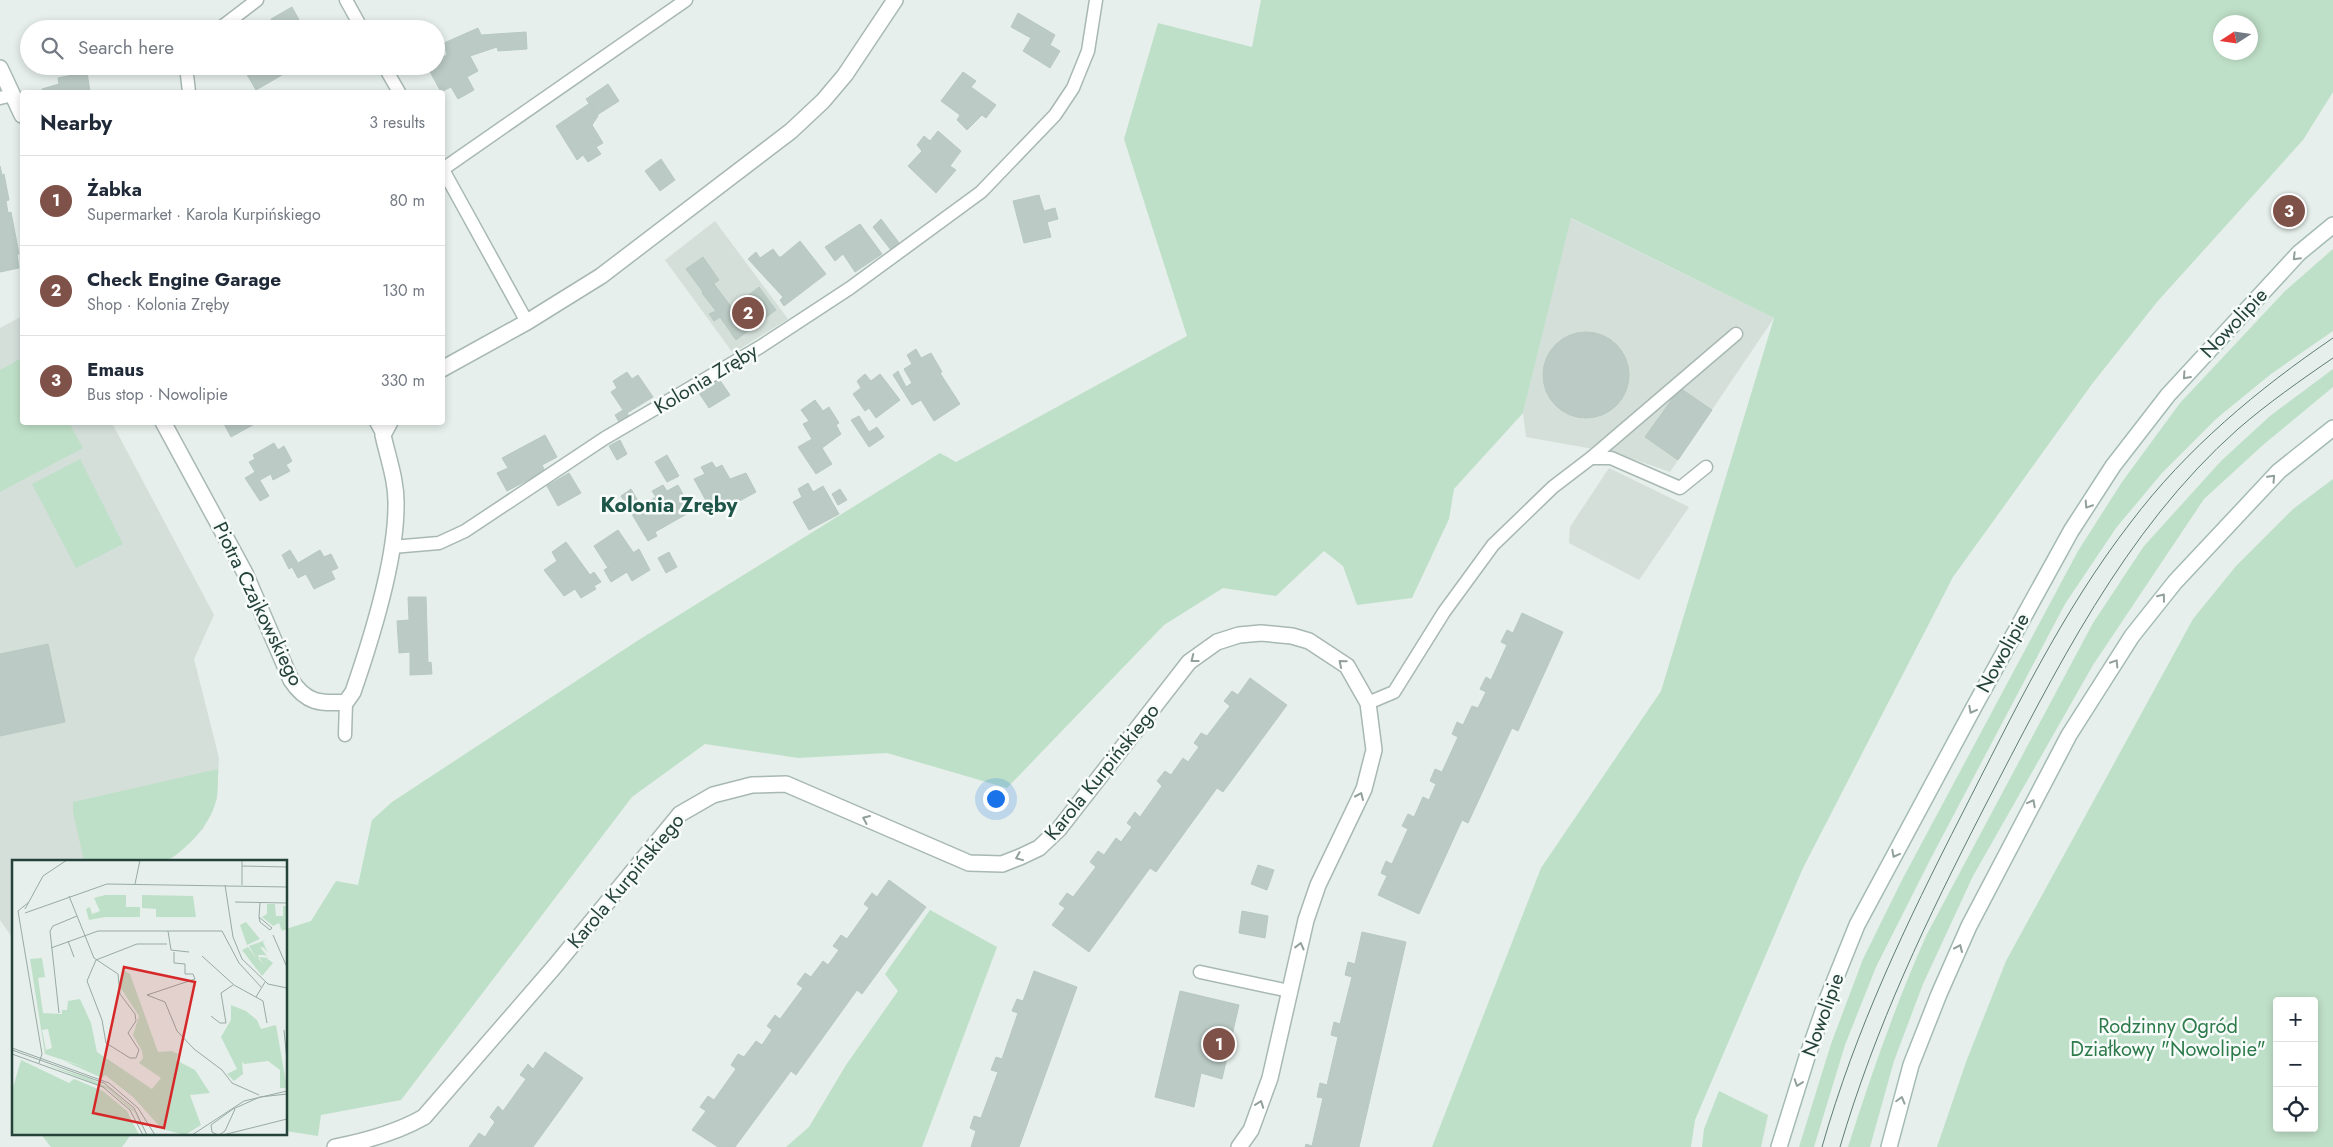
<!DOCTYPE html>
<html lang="en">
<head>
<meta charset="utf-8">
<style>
  body { margin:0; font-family:Jost,sans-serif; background:#f2f2f3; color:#1f2937 }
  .controls { position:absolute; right:15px; bottom:15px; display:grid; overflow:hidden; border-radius:5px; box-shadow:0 2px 8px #0003 }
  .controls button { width:45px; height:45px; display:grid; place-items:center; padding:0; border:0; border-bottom:1px solid #e0e1e3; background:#fff; color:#1f2937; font:25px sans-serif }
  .compass { position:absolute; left:2213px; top:15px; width:45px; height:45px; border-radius:50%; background:#fff; box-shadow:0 2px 8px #0003; rotate:258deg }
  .you { position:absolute; left:995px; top:798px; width:18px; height:18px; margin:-12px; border:4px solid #fff; border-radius:50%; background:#1a73e8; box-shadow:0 0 0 8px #1a73e833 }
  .badge { display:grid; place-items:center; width:32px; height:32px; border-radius:50%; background:#7f5249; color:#fff; font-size:16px; font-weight:700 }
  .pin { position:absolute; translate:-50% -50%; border:2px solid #fff; box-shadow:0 1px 5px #0006 }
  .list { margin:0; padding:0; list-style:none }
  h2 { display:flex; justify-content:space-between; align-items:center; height:65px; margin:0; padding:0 20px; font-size:21px }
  h2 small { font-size:16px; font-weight:400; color:#747a83 }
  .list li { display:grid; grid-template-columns:32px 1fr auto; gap:15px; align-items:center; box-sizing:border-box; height:90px; padding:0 20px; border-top:1px solid #e0e1e3 }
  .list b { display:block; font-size:19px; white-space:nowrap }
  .list p { margin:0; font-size:16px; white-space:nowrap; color:#747a83 }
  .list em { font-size:16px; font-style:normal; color:#747a83 }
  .icon { flex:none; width:28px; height:28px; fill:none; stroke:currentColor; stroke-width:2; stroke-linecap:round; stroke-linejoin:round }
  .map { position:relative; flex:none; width:2333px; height:1147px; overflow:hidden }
  .search { position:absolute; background:#fff; box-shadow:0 2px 8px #0003; left:20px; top:20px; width:425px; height:55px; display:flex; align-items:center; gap:12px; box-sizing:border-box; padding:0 18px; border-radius:28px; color:#747a83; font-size:19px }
  .panel { position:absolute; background:#fff; box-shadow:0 2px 8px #0003; left:20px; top:90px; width:425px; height:335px; border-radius:5px }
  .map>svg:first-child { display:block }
  .built { fill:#d4dfda }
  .green { fill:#bfe0c8; fill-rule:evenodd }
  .building { fill:#bbcac4; stroke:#b8c9c2 }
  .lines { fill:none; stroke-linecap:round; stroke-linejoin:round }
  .service-casing { stroke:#a8b8b2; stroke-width:15 }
  .minor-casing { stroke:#a8b8b2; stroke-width:18 }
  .secondary-casing { stroke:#a4bbb3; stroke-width:18 }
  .service { stroke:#fff; stroke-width:12 }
  .minor { stroke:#fff; stroke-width:15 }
  .secondary { stroke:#fff; stroke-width:15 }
  .tram { stroke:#5f7d75; stroke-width:1 }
  .oneway { stroke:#92a09c }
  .labels { text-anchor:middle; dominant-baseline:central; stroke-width:5; stroke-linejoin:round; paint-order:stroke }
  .street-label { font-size:20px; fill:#24423a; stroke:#f7fbf9 }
  .park-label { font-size:20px; fill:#2d7a4b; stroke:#f7fbf9 }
  .neighbourhood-label { font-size:21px; font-weight:bold; fill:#1f5548; stroke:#f7fbf9 }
  .inset-road { fill:none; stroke:#98aaa4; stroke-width:1 }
  .view { fill:#d62828; fill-opacity:0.15; stroke:#d62828; stroke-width:2.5 }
  .inset-edge { fill:none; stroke:#24423a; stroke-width:2.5 }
</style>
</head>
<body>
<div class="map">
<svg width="2333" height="1147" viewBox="0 0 2333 1147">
  <rect width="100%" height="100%" fill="#e6efeb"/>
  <g class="built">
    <polygon points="1570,218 1774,318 1670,472 1616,453 1526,437 1523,413"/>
    <polygon points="715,221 788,319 733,353 665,260"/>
    <polygon points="22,316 22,422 112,423 214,615 194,659 219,758 217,798 203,829 175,856 166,861 14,861 14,940 0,920 0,328"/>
    <polygon points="1609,468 1689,507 1639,580 1569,543 1570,527"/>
  </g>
  <g class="green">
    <path d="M1261,0H2333V92L2303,140L2157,302L2092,384L1953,577L1803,868L1695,1120L1691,1147H1432L1541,868L1661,691L1774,318L1571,218L1523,413L1454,489L1449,519L1412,598L1357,605L1343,566L1324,551L1276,596L1223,588L1164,625L1007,788L887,753L798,758L705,744L632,797L401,1100L321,1115L318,1136L286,1131V929L311,921L336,881L358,885L372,820L392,802L637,641L940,453L956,462L1187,336L1124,139L1158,23L1252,47ZM2220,22H2250V52H2220Z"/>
    <polygon points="2333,249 2333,331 2271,374 2216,419 2162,473 2116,528 2065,604 1931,858 1876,967 1845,1045 1814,1147 1799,1147 1831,1044 1863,959 1902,880 2078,551 2122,482 2180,403 2285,291"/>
    <polygon points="22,358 22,422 69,423 83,448 0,492 0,370"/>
    <path d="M2333,369V387L2263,445L2204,499L2093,665L1973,876L1923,984L1894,1061L1870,1147H1848C1871,1075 1896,1003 1927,934L2093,623L2144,546L2221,461L2270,416Z"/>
    <polygon points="80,459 123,544 76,568 32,484"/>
    <path d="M2333,479V1147H1937L1966,1062L2006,961L2193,619L2236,566L2293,509ZM2277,1001H2314V1128H2277Z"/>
    <path d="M218,769C218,778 218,787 217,796C213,822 188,849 166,861H84L73,812V802Z"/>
    <polygon points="930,910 997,947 922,1147 786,1147 809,1127 846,1065 898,991 885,974"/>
    <polygon points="1719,1091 1768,1115 1761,1147 1702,1147 1704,1129"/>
    <polygon points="40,1133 147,1133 130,1136 122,1147 51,1147"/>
  </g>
  <g class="building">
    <polygon points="292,7 304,29 276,29 271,19"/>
    <polygon points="1018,13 1055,35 1050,45 1060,51 1050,68 1023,51 1031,38 1011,27"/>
    <polygon points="478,28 481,35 526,32 527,49 498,51 497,47 470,56 478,71 467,77 474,90 458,99 451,87 441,92 428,68 420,72 417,66 436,66 436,56 438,59 447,55 444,43"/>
    <polygon points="242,66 277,66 282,75 256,90"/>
    <polygon points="297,66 313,66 301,73"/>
    <polygon points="87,72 90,92 43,92 42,89 59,84 58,78"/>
    <polygon points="963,72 976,81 971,87 996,105 986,118 982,115 967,130 957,120 960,115 941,101"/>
    <polygon points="608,84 619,101 597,115 586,99"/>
    <polygon points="590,103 598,116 592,125 603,143 596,147 601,154 588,162 583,155 577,160 556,126"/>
    <polygon points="938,131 961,151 950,166 956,170 936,193 908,166 922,151 917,145 924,136 930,141"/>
    <polygon points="661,159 675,180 660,191 645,171"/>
    <polygon points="0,166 2,175 4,174 9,200 6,201 8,213 11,212 19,254 17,254 19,268 0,272"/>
    <polygon points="1039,195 1044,211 1055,208 1058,219 1047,222 1051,237 1024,243 1013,201"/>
    <polygon points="881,219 900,244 891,250 873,227"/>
    <polygon points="860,224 882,254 855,272 843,254 835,261 825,247"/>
    <polygon points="800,241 826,274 784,306 780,300 783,297 748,259 756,252 760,258 773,249 779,257 781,257"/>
    <polygon points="703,257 719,280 703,292 686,269"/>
    <polygon points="714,284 732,308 759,287 776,310 736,340 720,317 714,321 709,314 716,311 702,293"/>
    <circle cx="1586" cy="375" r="43"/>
    <polygon points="916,349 921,358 931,353 942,372 940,373 960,404 934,421 921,400 912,405 893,375 898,371 906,387 912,383 904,369 912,364 907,355"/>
    <polygon points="627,372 632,379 638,375 653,397 627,413 629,416 619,422 615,415 623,410 611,392 617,388 613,381"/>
    <polygon points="865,374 871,381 880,374 900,400 876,418 869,408 865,411 853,394 861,388 857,381"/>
    <polygon points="719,379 730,395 709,408 699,393"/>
    <polygon points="1680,388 1712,410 1678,460 1645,437"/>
    <polygon points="815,400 823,411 829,407 839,423 836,425 841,434 822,448 832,464 816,474 798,447 812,439 803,424 809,421 801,410"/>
    <polygon points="859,416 869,432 877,427 884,437 869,447 851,420"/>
    <polygon points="223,422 258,422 231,437"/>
    <polygon points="545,435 557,457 542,465 545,471 507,491 497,473 508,468 502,458"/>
    <polygon points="620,440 627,454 617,460 609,446"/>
    <polygon points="274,443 278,450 284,446 292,461 286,465 290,471 273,480 271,474 260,480 249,462 255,459 253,455"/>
    <polygon points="667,455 679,476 667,482 655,462"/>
    <polygon points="712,462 716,468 722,465 730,479 746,473 756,492 714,515 694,479 705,474 701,467"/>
    <polygon points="255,472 269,496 260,501 245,478"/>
    <polygon points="569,473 581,493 558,506 547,486"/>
    <polygon points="808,483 813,492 823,486 839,514 809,530 793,502 802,497 798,489"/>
    <polygon points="663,485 667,491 678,485 692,511 655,532 657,536 648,541 621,496 631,489 641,506 656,497 652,491"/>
    <polygon points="840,489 847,500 838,505 832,494"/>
    <polygon points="618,530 633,552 608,568 594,546"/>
    <polygon points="566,542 590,575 594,572 601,582 594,586 596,589 581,598 575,589 564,596 544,570 557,561 552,552"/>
    <polygon points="639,549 650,570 632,581 627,572 611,582 604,570"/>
    <polygon points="290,550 298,563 320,550 324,557 331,554 338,568 331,571 335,579 314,589 306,574 298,578 292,567 289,569 282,555"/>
    <polygon points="669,552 677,567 666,573 658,558"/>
    <polygon points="408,597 426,597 428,663 431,662 432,674 410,675 410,652 399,653 397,621 409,620"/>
    <polygon points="1522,613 1563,632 1518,731 1512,728 1468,823 1462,820 1419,914 1378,895 1387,876 1381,873 1386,861 1392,864 1408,829 1402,826 1408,814 1414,817 1423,797 1429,800 1436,784 1430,781 1435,769 1442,772 1458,737 1452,734 1457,722 1463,725 1472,706 1478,708 1486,692 1480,689 1486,677 1491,680 1507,645 1501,642 1507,630 1513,633"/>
    <polygon points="48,644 65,722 0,736 0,654"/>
    <polygon points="1250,678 1287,705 1223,792 1217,788 1156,872 1150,868 1089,952 1052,925 1065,908 1059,904 1067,893 1073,897 1096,867 1090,862 1098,851 1104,855 1116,838 1121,842 1132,827 1127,823 1135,812 1140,817 1162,786 1157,781 1165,771 1171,775 1183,758 1188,762 1199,747 1194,743 1201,733 1207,736 1230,706 1224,701 1232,691 1238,695"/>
    <polygon points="1258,865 1274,870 1267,890 1251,884"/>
    <polygon points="889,880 926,907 862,994 857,990 796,1075 791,1071 735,1147 718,1147 692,1130 706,1111 700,1107 708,1096 714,1100 736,1069 731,1065 738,1054 744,1057 756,1041 762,1045 772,1030 767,1026 775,1015 780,1019 803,988 797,984 805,973 811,977 823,961 828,965 839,950 833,946 841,935 847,939 869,908 864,904 872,893 877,897"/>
    <polygon points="1242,911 1268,916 1265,938 1239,933"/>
    <polygon points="1362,932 1406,942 1359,1147 1305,1147 1306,1144 1312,1146 1323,1098 1317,1097 1320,1083 1327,1085 1338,1037 1331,1035 1334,1022 1340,1024 1352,977 1345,975 1348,962 1355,964"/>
    <polygon points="1034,971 1077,987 1019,1147 971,1147 976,1131 970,1128 974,1116 981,1118 998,1072 991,1070 996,1057 1002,1059 1018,1013 1012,1011 1017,999 1023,1001"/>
    <polygon points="1180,991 1239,1005 1222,1079 1201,1073 1194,1107 1155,1097"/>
    <polygon points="545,1052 583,1078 533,1147 469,1147 479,1133 485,1137 495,1122 490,1117 498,1106 503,1111 526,1079 520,1075 528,1064 533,1069"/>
  </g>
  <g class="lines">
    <g class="service-casing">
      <g id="service">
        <polyline points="346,0 362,29"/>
        <polyline points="219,29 257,0"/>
        <polyline points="186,66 189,92"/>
        <polyline points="384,66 399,92"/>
        <polyline points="0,98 13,95"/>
        <polyline points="442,168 527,322"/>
        <polyline points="443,169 686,0"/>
        <polyline points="376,422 383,435"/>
        <polyline points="1591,458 1611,458 1680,488 1706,467"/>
        <polyline points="392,547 439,543 465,531 605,438 760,347 850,288 981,192 1055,115 1073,88 1088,51 1096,0"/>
        <polyline points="1368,703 1394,692 1444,612 1493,545 1553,487 1591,458 1736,334"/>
        <polyline points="345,735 346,702"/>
        <polyline points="1200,972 1289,991"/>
      </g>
    </g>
    <g class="minor-casing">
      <g id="minor">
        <polyline points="0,68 22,115"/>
        <polyline points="442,369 527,322 601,276 791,131 823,101 845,75 895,0"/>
        <path d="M163,422L245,573L291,680C306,703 320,704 346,702L353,692C371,640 396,560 396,506C397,482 388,458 383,435L390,422"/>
        <path d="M335,1147C366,1141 396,1133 424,1117L555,966L680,814L713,795L752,785L786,784L969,863L1002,864L1020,857L1039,848L1059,829L1189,662L1217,642L1239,635L1261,633L1292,636L1309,641L1347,666L1368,703L1374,750L1364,789L1318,885L1306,920L1270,1078L1251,1130L1239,1147"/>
      </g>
    </g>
    <g class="secondary-casing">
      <g id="secondary">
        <polyline points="1779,1147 1807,1057 1828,997 1857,925 1974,707 2071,531 2113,466 2168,395 2299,253 2333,225"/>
        <polyline points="1889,1147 1911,1065 1939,994 1969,926 2069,735 2132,636 2175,582 2279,471 2333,428"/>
      </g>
    </g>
    <use href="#service" class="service"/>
    <use href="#minor" class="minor"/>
    <use href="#secondary" class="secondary"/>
    <g class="tram">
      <path d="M1822,1147C1856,1028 1906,924 1962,814C2013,714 2062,611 2131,522C2186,449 2258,389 2333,338"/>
      <path d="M1840,1147C1876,1025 1927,919 1985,806C2055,672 2123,531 2238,429C2268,403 2301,380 2333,358"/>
    </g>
  </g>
  <defs><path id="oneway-chevron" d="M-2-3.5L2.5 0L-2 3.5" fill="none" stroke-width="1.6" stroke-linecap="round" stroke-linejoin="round" transform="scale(1.25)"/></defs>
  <g class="oneway">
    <use href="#oneway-chevron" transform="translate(2296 257) rotate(135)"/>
    <use href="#oneway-chevron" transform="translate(2186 376) rotate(132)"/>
    <use href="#oneway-chevron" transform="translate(2272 478) rotate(-47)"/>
    <use href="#oneway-chevron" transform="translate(2088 505) rotate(123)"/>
    <use href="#oneway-chevron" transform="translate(2162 597) rotate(-52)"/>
    <use href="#oneway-chevron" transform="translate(1194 659) rotate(142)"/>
    <use href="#oneway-chevron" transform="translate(1342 663) rotate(-140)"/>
    <use href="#oneway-chevron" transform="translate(2115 663) rotate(-57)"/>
    <use href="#oneway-chevron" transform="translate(1972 710) rotate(118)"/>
    <use href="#oneway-chevron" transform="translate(1360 796) rotate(-66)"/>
    <use href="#oneway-chevron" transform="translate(2032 803) rotate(-62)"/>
    <use href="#oneway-chevron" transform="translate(866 819) rotate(-157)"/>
    <use href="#oneway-chevron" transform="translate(1895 854) rotate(118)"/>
    <use href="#oneway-chevron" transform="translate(1019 857) rotate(158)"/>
    <use href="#oneway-chevron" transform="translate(1300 946) rotate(-76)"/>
    <use href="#oneway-chevron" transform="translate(1959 948) rotate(-66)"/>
    <use href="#oneway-chevron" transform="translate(1798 1083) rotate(109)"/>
    <use href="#oneway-chevron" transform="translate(1901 1100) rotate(-74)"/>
    <use href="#oneway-chevron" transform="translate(1260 1104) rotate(-70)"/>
  </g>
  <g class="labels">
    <g class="street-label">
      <text transform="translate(2234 323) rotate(-47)">Nowolipie</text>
      <text transform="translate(706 379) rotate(-31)">Kolonia Zręby</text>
      <text transform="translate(258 604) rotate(64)">Piotra Czajkowskiego</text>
      <text transform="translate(2003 653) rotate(-61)">Nowolipie</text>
      <text transform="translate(1102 772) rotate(-51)">Karola Kurpińskiego</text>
      <text transform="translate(626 881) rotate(-50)">Karola Kurpińskiego</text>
      <text transform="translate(1823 1015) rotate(-70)">Nowolipie</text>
    </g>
    <g class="park-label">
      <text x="2168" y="1026">Rodzinny Ogród<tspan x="2168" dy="23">Działkowy "Nowolipie"</tspan></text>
    </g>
    <g class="neighbourhood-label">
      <text x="669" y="505">Kolonia Zręby</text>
    </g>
  </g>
  <g transform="translate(12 860)">
    <rect width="275" height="275" fill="#e6efeb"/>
    <path d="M93,35H114V47H128V57H93L77,60L74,49L78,47L80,54L88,51L82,38ZM130,35L181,36L184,57H144V49L130,48ZM255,44H263L264,56H271V46H275V69L270,71L267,63L261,66L250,57L255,54ZM234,62L248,79L235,85L228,65ZM254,80L251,82L256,93L252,88L248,87L256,97L253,95H246L247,99L252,105L247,97L256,98L253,104L256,99L261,103L250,116L230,90L236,87L244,98L237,86ZM30,98L33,117L26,118L31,153L50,154V150H55L56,141L68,139L79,163L85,192L140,229L149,218L127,203L131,198L130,191L121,175L127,156L108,127L111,110L118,114L146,192L160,191L166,194L164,200L183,210L198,233L178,235L189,265L173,275L150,269L121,237L93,215L90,218L52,201L76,208L33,194L18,99ZM36,169L40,188L34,190L30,170ZM219,145L234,151L245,160L249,169L264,165L275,228H268V210L256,201L232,204L230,201L231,214L222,221L215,214L225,209L209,177L219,160ZM9,200L57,223L62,219L91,231L115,251L127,275H0V231ZM33,204L79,219L97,228L121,249L127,259L134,275L123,253L96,229Z" fill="#bfe0c8" fill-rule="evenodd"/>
    <path class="inset-road" d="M230,0V25M230,6L275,7M123,24L128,0M213,25L221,77L230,99L256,124L275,128M57,36L82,98L106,114L108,134L123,154L124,161L116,173L127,190L124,198H118L94,183L90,160L75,121L84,100M17,42L6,51L30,194L27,203M223,42L275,43M248,42L247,57L260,68L258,70M13,49L31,16L55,0M13,53L95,24L275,27M247,57L248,62L258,70M156,71L159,90L177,92M261,75L274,105M56,81L62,97M39,88L86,71H210L227,103L249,127M162,92V103L173,104V114H181L183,119L135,135L153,142L165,171L182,189L210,210L220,223L247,235M190,96L222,125L251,141L255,163M84,100L125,84H155M244,137L253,122M47,153L38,71L41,66L65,56M199,156L208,163H214L209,133L221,125M272,170L275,201M0,188L97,223L126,248L143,275M0,190L92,223L122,248L135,275M0,194L91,227L118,250L131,275M180,275L232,241L275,231M206,275L200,272L199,265L221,249L248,237L275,234M207,275L213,271L223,249M211,275L275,259"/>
    <path class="view" d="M112,107L183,122L152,268L81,253Z"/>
    <rect width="275" height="275" class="inset-edge"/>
  </g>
</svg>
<div class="controls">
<button>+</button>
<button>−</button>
<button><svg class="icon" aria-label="locate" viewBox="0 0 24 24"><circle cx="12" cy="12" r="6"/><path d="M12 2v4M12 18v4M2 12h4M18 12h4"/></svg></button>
</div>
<svg class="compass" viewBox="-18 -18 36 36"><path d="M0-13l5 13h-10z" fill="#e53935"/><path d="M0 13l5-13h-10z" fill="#747a83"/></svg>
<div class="you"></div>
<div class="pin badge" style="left:1219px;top:1044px">1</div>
<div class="pin badge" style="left:748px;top:313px">2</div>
<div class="pin badge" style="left:2289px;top:211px">3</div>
<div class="search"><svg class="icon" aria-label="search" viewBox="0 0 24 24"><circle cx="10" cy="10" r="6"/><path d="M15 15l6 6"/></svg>Search here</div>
<section class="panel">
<h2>Nearby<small>3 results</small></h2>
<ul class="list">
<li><span class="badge">1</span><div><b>Żabka</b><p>Supermarket · Karola Kurpińskiego</p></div><em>80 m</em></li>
<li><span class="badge">2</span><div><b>Check Engine Garage</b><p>Shop · Kolonia Zręby</p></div><em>130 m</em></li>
<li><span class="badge">3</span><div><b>Emaus</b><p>Bus stop · Nowolipie</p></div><em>330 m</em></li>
</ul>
</section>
</div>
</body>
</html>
